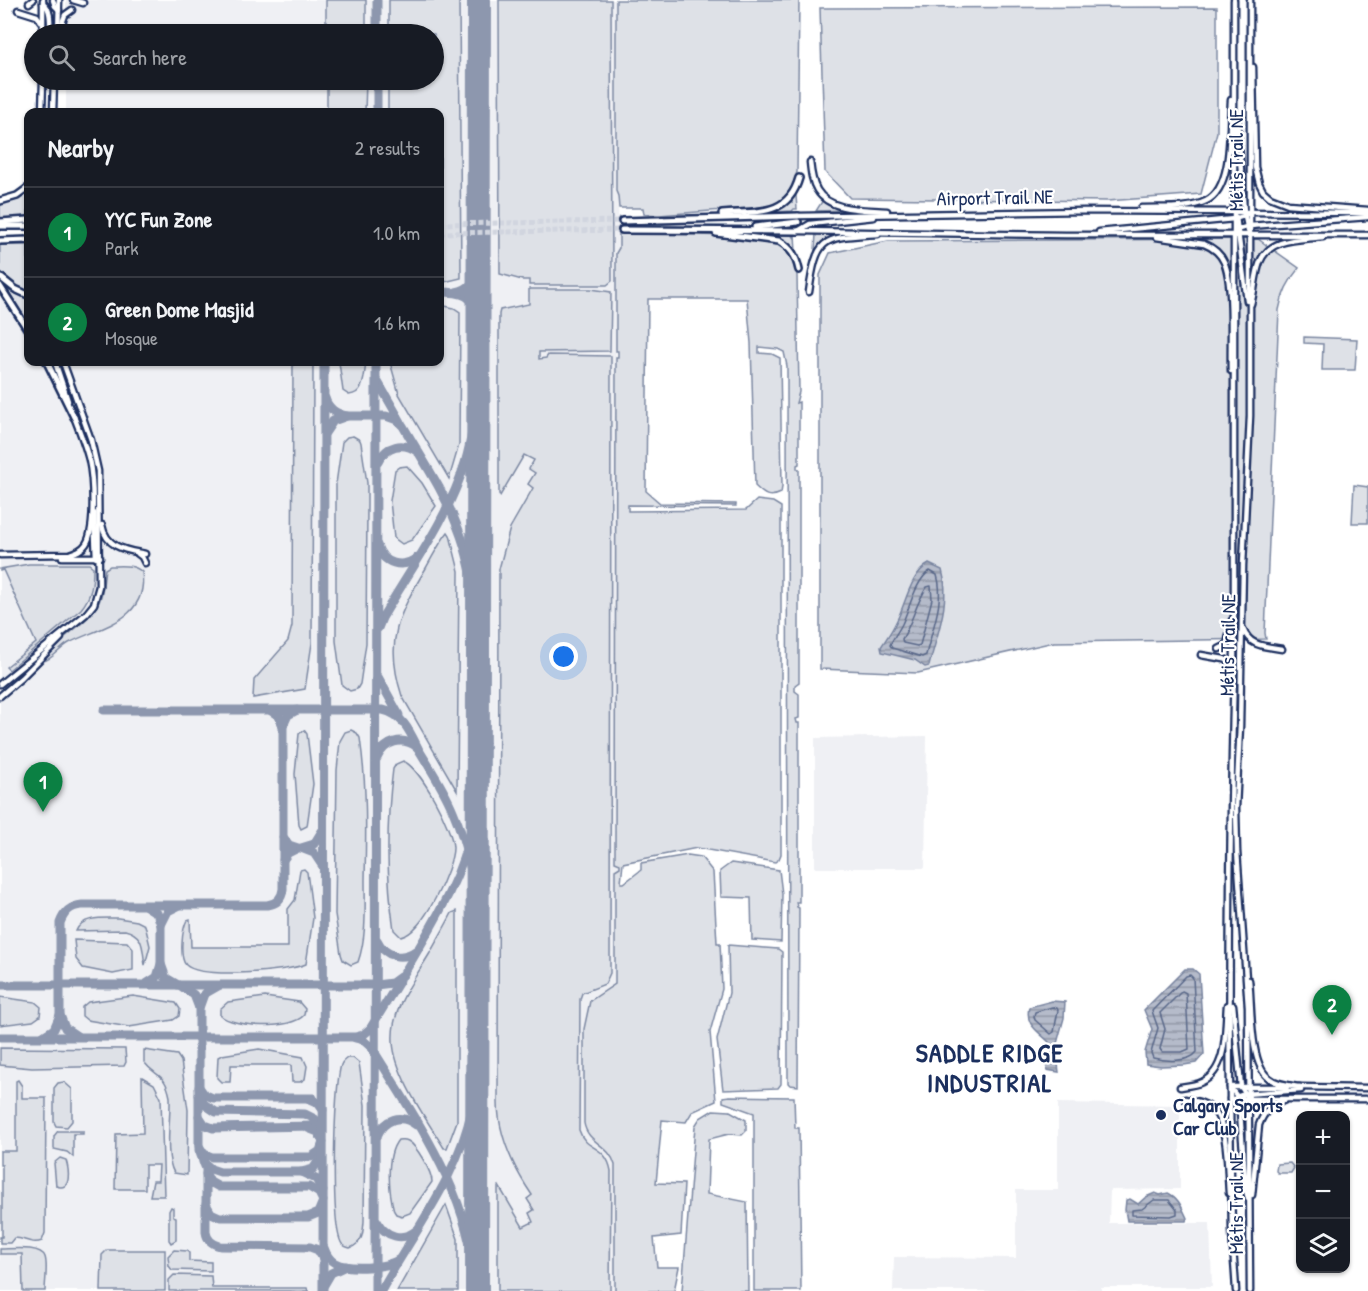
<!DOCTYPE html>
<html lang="en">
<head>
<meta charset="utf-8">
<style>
  body { margin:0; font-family:"Patrick Hand",sans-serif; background:#20242c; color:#f1f3f6 }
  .controls { position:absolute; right:18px; bottom:18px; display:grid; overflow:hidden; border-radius:12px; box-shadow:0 2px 4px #0004 }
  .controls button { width:54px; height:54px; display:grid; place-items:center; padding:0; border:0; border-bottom:2px solid #363941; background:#171b24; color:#f1f3f6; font:30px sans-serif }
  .you { position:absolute; left:564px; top:657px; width:21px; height:21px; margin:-15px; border:4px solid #fff; border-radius:50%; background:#1a73e8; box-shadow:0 0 0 9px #1a73e833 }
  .badge { display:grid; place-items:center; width:39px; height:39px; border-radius:50%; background:#0b8043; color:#fff; font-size:20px; font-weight:700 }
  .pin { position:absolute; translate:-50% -50px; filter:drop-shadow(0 2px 3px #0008) }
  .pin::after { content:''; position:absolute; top:32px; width:21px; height:18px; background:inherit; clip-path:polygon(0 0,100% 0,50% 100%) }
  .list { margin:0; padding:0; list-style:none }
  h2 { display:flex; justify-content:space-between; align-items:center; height:78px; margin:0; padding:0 24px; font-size:26px }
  h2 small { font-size:20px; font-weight:400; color:#9ea1a6 }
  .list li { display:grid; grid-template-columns:39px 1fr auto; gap:18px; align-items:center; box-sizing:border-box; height:90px; padding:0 24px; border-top:2px solid #363941 }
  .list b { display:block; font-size:22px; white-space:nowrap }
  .list p { margin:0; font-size:20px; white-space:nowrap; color:#9ea1a6 }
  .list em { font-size:20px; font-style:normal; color:#9ea1a6 }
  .icon { flex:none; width:33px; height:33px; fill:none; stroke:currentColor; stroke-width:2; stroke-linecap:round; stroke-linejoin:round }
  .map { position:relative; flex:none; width:1368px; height:1291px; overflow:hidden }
  .search { position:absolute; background:#171b24; box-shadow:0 2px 4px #0004; left:24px; top:24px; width:420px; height:66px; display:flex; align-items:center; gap:15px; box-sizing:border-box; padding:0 21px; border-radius:33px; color:#9ea1a6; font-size:22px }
  .panel { position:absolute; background:#171b24; box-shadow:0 2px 4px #0004; left:24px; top:108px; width:420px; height:258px; border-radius:12px }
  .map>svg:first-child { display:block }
  .built { fill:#eff0f4 }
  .green { fill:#dee1e7; stroke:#7c88a2; stroke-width:1.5 }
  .water { fill:url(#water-rules); stroke:#77839f; stroke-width:1.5 }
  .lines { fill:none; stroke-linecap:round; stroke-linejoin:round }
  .shore { stroke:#596789; stroke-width:1.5 }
  .taxiway { stroke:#8d97ae; stroke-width:9 }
  .runway { stroke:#8d97ae; stroke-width:24 }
  .highway-tunnel { stroke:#d1d5df; stroke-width:5; stroke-dasharray:5 2.5; stroke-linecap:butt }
  .major-casing { stroke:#1b2f5e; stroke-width:9 }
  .highway-casing { stroke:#1b2f5e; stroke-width:10 }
  .major { stroke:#fff; stroke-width:4.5 }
  .highway { stroke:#fff; stroke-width:5 }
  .poi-dot { fill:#1b2f5e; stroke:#fff; stroke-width:2 }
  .labels { text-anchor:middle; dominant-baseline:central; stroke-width:4.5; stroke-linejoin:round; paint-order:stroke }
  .street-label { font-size:20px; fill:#1b2f5e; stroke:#fff }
  .poi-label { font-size:20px; font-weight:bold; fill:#1b2f5e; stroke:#fff; text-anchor:start }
  .district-label { font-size:26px; font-weight:bold; letter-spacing:1.5px; fill:#1b2f5e; stroke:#fff }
</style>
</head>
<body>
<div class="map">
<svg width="1368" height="1291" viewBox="0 0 1368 1291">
  <defs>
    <pattern id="water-rules" width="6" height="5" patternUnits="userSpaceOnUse" patternTransform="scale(1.5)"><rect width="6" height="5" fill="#b5bbca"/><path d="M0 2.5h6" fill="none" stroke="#9298a7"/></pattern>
  </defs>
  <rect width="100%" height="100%" fill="#fff"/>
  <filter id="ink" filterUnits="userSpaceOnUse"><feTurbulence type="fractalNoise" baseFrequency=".0167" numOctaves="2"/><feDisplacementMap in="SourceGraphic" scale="12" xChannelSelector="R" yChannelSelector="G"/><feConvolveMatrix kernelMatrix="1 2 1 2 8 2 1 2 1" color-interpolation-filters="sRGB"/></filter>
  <g filter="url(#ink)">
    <g class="built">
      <polygon points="66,0 616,0 616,190 618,196 619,248 616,254 615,861 620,864 620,868 615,870 615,984 590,1001 584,1029 585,1128 590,1137 612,1156 615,1165 615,1291 0,1291 0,266 14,272 28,293 28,362 440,362 440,112 66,112 66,80 434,80 434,34 66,34"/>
      <polygon points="927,736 925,868 815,868 815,738"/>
      <polygon points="1058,1103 1180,1105 1180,1189 1110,1190 1109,1223 1210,1223 1212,1287 1101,1287 1101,1291 893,1291 894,1257 1016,1258 1016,1190 1058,1190"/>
    </g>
    <g class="green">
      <rect x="326" y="0" width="40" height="34"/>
      <polygon points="389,0 459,0 461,278 440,283 440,112 388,112 388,80 434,80 434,34 389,34"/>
      <polygon points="499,0 611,0 612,281 607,285 529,285 529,280 522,280 500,274"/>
      <polygon points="616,0 799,0 797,172 789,196 773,206 659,215 644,214 643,208 619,208 618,196 616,191"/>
      <polygon points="1217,7 1217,132 1201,194 1107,201 850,198 825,172 820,8"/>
      <polygon points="327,80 366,80 365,112 327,112"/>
      <polygon points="28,193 28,218 0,219 0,203 19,198"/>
      <polygon points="794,196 796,196 797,209 794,209 792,211 776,212 776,210 789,201 792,202 791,199"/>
      <polygon points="823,200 834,206 846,209 846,210 816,211"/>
      <polygon points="841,233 841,235 828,239 815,250 816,234"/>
      <path d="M619,234C649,234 763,232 784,247C793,253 795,265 797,275L799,392L796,403L799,402V464L797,465V469H799V682L795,685V691L799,694V718L796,719L797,723H799V902H796L797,907L799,908L798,1086L790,1085L788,1083L787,366L784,352L778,349L759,347V353L772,354L780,358L782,487L781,493C769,499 764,495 755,486L751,343L747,299H648L646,491L660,503L736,504V506L628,505V511L746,510L757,500L773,502L781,507V854L779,859L775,862L697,848L623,863L621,883H624L641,870V863L688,855L701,857L713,872L717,943H720L722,989L710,1032L716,1101L692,1112L686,1122L662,1120L656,1183L684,1184L681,1235L654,1238L657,1267H679L674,1291H615V1165C610,1145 587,1143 584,1123V1029L590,1001L615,984V870L620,867V864L615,862L616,357H618V351H616V253L619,248Z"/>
      <polygon points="768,234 792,234 794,237 795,234 796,253 789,244 768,236"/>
      <path d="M1258,239L1299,268C1288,281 1282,293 1279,310L1265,633L1266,639L1054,642L918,673L820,669V275L830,253L888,241Z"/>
      <polygon points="0,245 28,245 28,292 18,287 0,271"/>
      <polygon points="5,283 18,294 28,298 28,323 4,284"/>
      <path d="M529,289H591L611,292L610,351L539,352V359L546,358L548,355L611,356L610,973L605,984L582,993L580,999L579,1130C586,1152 606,1144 611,1171L610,1291H498V1187L499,1186L523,1227L533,1222L529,1213L534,1210L527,1199L532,1195C513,1167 498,1136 498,1102L499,569L510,528L533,488L528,484L535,473L529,469L534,460L524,455L500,496L499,494V314L500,310L529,304Z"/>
      <polygon points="440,305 454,308 460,312 459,445 449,479 399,394 390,362 440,362"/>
      <polygon points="1304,337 1357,339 1355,370 1322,370 1323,344 1304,343"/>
      <polygon points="293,362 313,362 312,643 305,689 253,698 254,680 288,641 292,626"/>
      <path d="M339,362H366C364,375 365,394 349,395L343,391Z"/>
      <polygon points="353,436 360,440 361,443 367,483 367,504 366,643 360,684 357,689 350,691 342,685 336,641 336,484 342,442 347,437"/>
      <polygon points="407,466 422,483 436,506 412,540 402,544 394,538 390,501 395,470 399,467"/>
      <polygon points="1354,485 1368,487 1368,523 1352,523"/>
      <path d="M448,532L450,535L459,571L457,791L402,696C384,641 398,615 426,568C433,556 439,543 448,532Z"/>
      <path d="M29,564H89L93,567C93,583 92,596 81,609L9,670L6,667L36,643L3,570L0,571V569Z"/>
      <path d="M110,566C122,566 133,564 142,572C149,620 100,627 69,643C60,648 52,660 43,661C56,637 87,627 99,602C104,591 103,580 105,569Z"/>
      <polygon points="304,730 307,734 313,784 307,826 301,829 299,825 295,774 299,734"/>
      <path d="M351,730L357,733L360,738C367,786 366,832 365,880C365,906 367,937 358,962L351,965L343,960L341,954L335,914L337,770L340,741L345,732Z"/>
      <path d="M403,761C420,767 453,829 453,848C453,868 423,933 401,937L394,930C386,876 386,823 393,769L396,764Z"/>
      <polygon points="731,863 779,870 782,894 781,942 752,940 751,898 721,897 720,871"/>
      <path d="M304,869L307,872L313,918L306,964C288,972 200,979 186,965C179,958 182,929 187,920L190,919L191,947H288V909L295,900L300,870Z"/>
      <path d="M457,911V1121L447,1148H444C427,1120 394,1074 393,1041C391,1008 414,980 430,953C437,940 445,927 452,913Z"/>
      <path d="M118,918L137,921L145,925L150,946L145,965C142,949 145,935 125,930L76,931C82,916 103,918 118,918Z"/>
      <polygon points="74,940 127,942 133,949 133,970 113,974 83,968 76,959"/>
      <polygon points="728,945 778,949 782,952 781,1084 778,1088 723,1090 717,1040 729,993"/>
      <polygon points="133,996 176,1003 180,1009 179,1016 173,1020 129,1027 87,1020 82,1016 82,1007 88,1002"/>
      <polygon points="0,997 35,1002 41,1007 40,1016 33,1021 0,1025"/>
      <path d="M265,997L299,1002L305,1009L304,1015C292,1030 233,1028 220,1015V1009L228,1002Z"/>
      <polygon points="0,1048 125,1049 126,1062 124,1066 32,1068 0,1065"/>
      <polygon points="259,1049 303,1057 307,1066 305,1079 300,1082 292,1082 291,1065 231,1065 230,1082 221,1082 217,1078 218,1057 222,1055"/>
      <path d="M144,1050L177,1055L181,1061L188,1110L187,1175L174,1173C164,1156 171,1118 170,1097C165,1072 156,1078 144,1062Z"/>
      <path d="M347,1058H353L359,1063L365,1105L364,1221C363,1233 363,1243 350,1248C347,1247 345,1247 342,1244C330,1227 334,1087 341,1065C343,1060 344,1061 347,1058Z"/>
      <polygon points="142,1077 154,1084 161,1098 164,1196 150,1196 153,1181 158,1181 159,1165 145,1165 145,1189 115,1189 116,1134 143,1133"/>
      <path d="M18,1080L22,1086V1098H46L45,1233L42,1241C31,1245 25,1238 14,1238L10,1243H0V1237H2V1165H0V1151H16V1081Z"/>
      <polygon points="64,1082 72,1089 72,1121 67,1127 56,1126 54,1122 54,1088 58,1083"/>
      <polygon points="730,1096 794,1097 795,1128 799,1128 801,1291 754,1291 754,1113 723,1102 723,1097"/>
      <polygon points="713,1110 730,1111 746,1120 746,1131 742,1135 729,1134 709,1139 707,1194 747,1202 748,1291 682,1291 695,1126 700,1118"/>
      <polygon points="58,1131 83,1131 83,1134 73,1134 73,1157 67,1152 54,1149 54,1136"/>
      <path d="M398,1140C402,1140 404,1139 408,1141C416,1145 432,1172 432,1182L410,1213L402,1216L396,1214L394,1211C389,1192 385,1156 398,1140Z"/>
      <path d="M60,1158L66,1160C69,1170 72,1192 56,1186L54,1163Z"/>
      <polygon points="1290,1163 1294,1168 1291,1173 1278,1173 1276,1171 1277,1164"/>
      <polygon points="446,1205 458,1239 458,1291 397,1291"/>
      <polygon points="171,1207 173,1208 173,1216 176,1217 176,1240 171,1243 169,1240 169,1211"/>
      <path d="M0,1249C11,1249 41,1245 45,1257C48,1266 45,1281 45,1291H23L22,1254H0Z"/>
      <polygon points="107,1250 165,1250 165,1291 101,1291 102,1255"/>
      <polygon points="174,1250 187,1251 189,1253 189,1261 211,1262 211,1271 172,1270 169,1266 168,1256"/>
      <polygon points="174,1275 211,1276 212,1288 307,1288 308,1291 310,1291 169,1291 169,1280"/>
    </g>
    <g class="water">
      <path d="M929,564L942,570C951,602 937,634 929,666L925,667L915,660L882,652L881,647C886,639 892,631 896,622C906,604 910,574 929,564Z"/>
      <polygon points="1185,969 1193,969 1199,974 1204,1054 1196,1063 1184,1065 1161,1066 1146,1064 1145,1052 1152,1029 1144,1010"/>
      <path d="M1052,1001L1065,1002L1064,1018L1056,1047L1059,1072L1047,1070L1049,1042C1037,1030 1025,1025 1029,1007Z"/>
      <path d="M1155,1193L1160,1195L1168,1193C1179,1198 1182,1208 1187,1218L1186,1221H1127L1125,1210L1126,1200L1130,1199L1138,1204L1146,1197Z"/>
    </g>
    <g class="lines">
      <g class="shore">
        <path d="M930,571L937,575C945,601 932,629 926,655L922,657L892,648L890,645C893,638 898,632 902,624C909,610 916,579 930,571Z"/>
        <path d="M931,586L932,599L920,645L917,646L903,643L902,639C912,623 916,603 927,587Z"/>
        <path d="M1190,975L1193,978L1197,1052C1189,1063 1165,1061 1153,1058L1151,1053L1158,1028L1152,1011L1186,976Z"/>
        <polygon points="1182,991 1186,993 1189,1049 1182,1052 1162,1052 1160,1049 1165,1029 1160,1013"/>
        <polygon points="1052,1007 1057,1008 1058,1010 1054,1032 1051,1034 1035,1020 1034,1016 1035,1012"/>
        <polygon points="1154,1200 1169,1200 1177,1210 1177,1214 1171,1216 1132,1215 1132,1210 1142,1209"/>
      </g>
      <g class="taxiway">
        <polyline points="377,34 377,0"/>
        <polyline points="377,112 377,80"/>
        <path d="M440,292C463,292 474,294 478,319"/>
        <path d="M456,292C471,289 476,280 478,266"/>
        <polyline points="378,382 401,422"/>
        <path d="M325,398C328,409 336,414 347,416"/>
        <path d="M325,433L333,421L347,416H386L397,420L403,426C422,459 444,491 458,528C469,555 474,584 478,614"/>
        <path d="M378,462C386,445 403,441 418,452"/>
        <path d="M377,545C383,564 402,570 418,557"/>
        <path d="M378,628L382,618C411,568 448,519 465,463C473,436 475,408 478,381"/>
        <polyline points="378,677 399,715"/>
        <path d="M104,710H383C403,714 411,734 419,750C431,770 444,789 453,811C468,846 474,882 478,919"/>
        <polyline points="271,711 279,716 283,726 288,715 297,710"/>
        <path d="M377,758C385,741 402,736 417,747"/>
        <polyline points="283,837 289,845 298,848 288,853 283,860"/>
        <polyline points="322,865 314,853 301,848 314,844 322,831"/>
        <polyline points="146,906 157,913 161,925 168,911 178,906"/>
        <polyline points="161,925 161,964"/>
        <path d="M377,940C385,957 402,961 417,950"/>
        <polyline points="146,984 157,977 161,964 166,978 178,985"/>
        <path d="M0,985H376L392,983L403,975C431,927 462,880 472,825C475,810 476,794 478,779"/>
        <polyline points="181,986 194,995 199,1008 204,994 218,986"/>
        <path d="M199,1008V1150L206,1169V1232C207,1240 212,1244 220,1246L310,1247L318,1250L322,1257"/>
        <path d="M60,1015V923C64,912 70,906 82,905H267C276,904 282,899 283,889V726"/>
        <polyline points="43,1036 54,1029 60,1015 65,1028 77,1036"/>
        <polyline points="0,1037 355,1037 363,1035 370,1029 400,980"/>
        <path d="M355,1038L363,1040L372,1048C417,1121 475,1202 475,1291"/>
        <polyline points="199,1087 204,1094 213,1098 313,1098"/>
        <polyline points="199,1095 204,1104 216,1112 305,1114 315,1119 322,1131"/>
        <polyline points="309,1099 318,1103 323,1110"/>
        <polyline points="199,1116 205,1125 213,1128 314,1126"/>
        <path d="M377,1136C384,1119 401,1113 416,1125"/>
        <polyline points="199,1146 204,1154 212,1157 311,1157 320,1151 323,1142 318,1132 308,1128"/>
        <polyline points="203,1162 211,1169 220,1172 301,1172 313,1169 322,1156"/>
        <polyline points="301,1172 316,1179 323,1191"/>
        <polyline points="206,1174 210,1182 219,1187 309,1187 319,1193 323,1201 318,1213 308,1217 220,1217 211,1213 206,1204"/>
        <path d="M377,1221C385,1237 403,1242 417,1230"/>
        <path d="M324,1248C326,1254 329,1260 335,1263C348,1270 387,1268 398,1260"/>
        <polyline points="324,1285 331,1273 346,1266"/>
        <polyline points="323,1291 324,362"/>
        <polyline points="375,1291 376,362"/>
        <path d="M381,1291C414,1231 459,1176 472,1108C478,1073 476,1037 476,1003"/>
      </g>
      <polyline class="runway" points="477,1291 479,0"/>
      <g class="highway-tunnel">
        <polyline points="440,224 622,221"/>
        <polyline points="440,233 622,230"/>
      </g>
      <g class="major-casing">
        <g id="major">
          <polyline points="53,0 55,6 59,10"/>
          <polyline points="73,0 83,3"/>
          <path d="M1234,0V668C1229,856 1228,1044 1232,1232C1233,1252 1235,1271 1236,1291"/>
          <polyline points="1250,0 1250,416 1243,565 1240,726 1236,808 1237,851 1248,1007 1250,1291"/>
          <polyline points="29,3 33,0"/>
          <path d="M43,3C52,9 50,25 50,34"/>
          <polyline points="18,10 37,16 43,24"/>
          <polyline points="60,29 65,15 72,10"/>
          <polyline points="43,34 43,0"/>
          <polyline points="58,34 59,0"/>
          <polyline points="1253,67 1255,167 1259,183 1263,191 1270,197 1288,204 1368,210"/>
          <polyline points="42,112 43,80"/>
          <polyline points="53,112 54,80"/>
          <polyline points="1237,117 1244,212 1248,231"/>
          <path d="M810,162C811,172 812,182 817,190C830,212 865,209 887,211"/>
          <path d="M1141,208C1162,207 1187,210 1206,201C1234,188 1229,127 1231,100"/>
          <polyline points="798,216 1084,211 1368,213"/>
          <polyline points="1236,217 1247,301"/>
          <polyline points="798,231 1066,235 1368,235"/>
          <polyline points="798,231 810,224 874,217"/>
          <polyline points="1099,232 1234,219 1244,216 1250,212"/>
          <polyline points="1235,233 1239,229 1250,226 1368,217"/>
          <path d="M1156,237L1204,244C1214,248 1220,253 1224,262C1234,284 1230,345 1231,371"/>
          <path d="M809,292C817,235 823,238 878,234"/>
          <path d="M1251,304C1255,290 1255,275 1260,262C1270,237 1301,240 1323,237"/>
          <polyline points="55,362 68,401"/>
          <polyline points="94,513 96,558"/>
          <path d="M102,525C106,548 126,550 145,554"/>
          <polyline points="138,554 142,557 145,563"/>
          <path d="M0,555L70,554C76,552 82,550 86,544C96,529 93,477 89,460C85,444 79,429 73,414"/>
          <polyline points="62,557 100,557"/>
          <path d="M1243,629C1250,647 1265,646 1282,649"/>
          <polyline points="1219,649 1227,645 1232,620"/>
          <polyline points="1201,655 1224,659 1232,662 1233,666"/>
          <polyline points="0,684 86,614 94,604 99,586 98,471 91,440 63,362"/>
          <polyline points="0,696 21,678 61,638"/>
          <path d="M1249,980C1252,1005 1249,1064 1269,1078C1277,1085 1289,1085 1300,1087"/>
          <polyline points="1233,1005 1241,1087 1249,1099"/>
          <path d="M1180,1087C1187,1086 1196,1085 1202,1082C1228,1070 1225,1029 1227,1005"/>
          <polyline points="1230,1087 1287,1087"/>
          <polyline points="1230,1087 1239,1099 1246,1191 1248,1198"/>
          <polyline points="1299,1087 1368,1088"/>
          <polyline points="1236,1097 1245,1094 1301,1090"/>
          <path d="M1185,1099C1194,1101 1205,1102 1212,1109C1229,1124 1227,1170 1229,1193"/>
          <polyline points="1230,1099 1368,1099"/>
          <path d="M1252,1195L1259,1125C1264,1111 1272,1105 1285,1100"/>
        </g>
      </g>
      <g class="highway-casing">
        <g id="highway">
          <polyline points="0,201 17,196 28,188"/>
          <path d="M722,214C756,211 788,217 799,178"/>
          <polyline points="622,221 798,216"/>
          <polyline points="0,222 28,220"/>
          <polyline points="0,226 28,226"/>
          <polyline points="755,227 798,222"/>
          <polyline points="622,230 798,231"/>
          <path d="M716,233L779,241C791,248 796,256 799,270"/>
          <polyline points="0,241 28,240"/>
          <polyline points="0,277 15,289 28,295"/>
          <polyline points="0,286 28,330"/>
          <polyline points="47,362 74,417"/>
        </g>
      </g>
      <use href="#major" class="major"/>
      <use href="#highway" class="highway"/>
    </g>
  </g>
  <circle class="poi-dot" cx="1161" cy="1115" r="6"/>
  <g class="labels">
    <g class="street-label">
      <text transform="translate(1235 160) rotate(-90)">Métis Trail NE</text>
      <text transform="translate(995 197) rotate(-1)">Airport Trail NE</text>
      <text transform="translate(1227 645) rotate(-89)">Métis Trail NE</text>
      <text transform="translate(1235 1203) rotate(-90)">Métis Trail NE</text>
    </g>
    <g class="poi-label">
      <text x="1173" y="1104">Calgary Sports<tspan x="1173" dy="23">Car Club</tspan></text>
    </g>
    <g class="district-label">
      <text x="990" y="1052">SADDLE RIDGE<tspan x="990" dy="30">INDUSTRIAL</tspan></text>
    </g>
  </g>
</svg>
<div class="controls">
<button>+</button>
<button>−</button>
<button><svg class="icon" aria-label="layers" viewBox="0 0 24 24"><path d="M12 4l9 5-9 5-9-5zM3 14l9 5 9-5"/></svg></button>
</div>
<div class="you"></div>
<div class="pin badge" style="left:43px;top:812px">1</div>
<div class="pin badge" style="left:1332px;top:1035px">2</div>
<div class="search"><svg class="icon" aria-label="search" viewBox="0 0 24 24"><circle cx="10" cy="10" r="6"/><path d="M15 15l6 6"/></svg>Search here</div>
<section class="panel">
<h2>Nearby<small>2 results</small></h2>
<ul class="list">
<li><span class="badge">1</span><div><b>YYC Fun Zone</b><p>Park</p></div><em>1.0 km</em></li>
<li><span class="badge">2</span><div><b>Green Dome Masjid</b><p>Mosque</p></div><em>1.6 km</em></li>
</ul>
</section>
</div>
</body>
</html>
